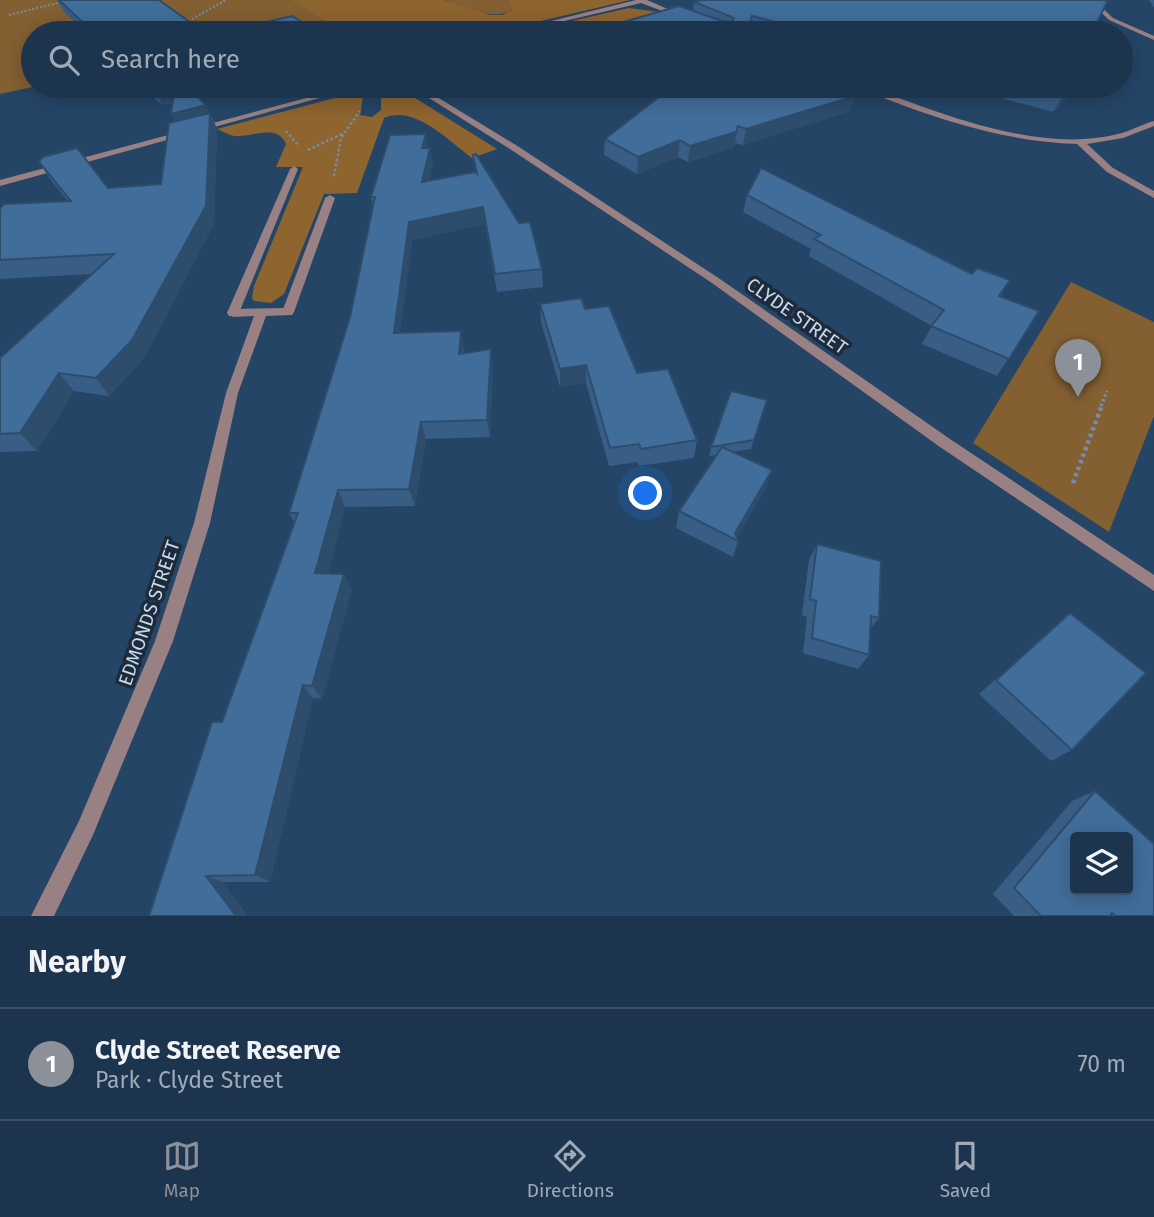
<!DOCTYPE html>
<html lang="en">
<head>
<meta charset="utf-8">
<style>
  body { margin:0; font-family:"Fira Sans",sans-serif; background:#293f57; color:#f1f3f6 }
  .controls { position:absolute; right:21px; bottom:21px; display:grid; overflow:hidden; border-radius:7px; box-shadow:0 4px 18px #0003 }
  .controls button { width:63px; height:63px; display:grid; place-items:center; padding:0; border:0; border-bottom:2px solid #3a4f65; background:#1c344d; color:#f1f3f6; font:35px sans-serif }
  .you { position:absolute; left:646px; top:494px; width:24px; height:24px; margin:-18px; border:5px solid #fff; border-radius:50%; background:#1a73e8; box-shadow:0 0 0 10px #1a73e833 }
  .badge { display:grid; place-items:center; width:46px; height:46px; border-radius:50%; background:#8c9099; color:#fff; font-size:23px; font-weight:700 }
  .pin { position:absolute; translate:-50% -58px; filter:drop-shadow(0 2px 4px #0008) }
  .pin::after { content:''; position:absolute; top:37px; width:24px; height:21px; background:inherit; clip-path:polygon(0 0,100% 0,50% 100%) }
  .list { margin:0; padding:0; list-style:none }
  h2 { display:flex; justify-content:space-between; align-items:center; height:91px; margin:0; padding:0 28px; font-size:30px }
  h2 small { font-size:23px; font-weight:400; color:#a0aab6 }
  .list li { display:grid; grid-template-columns:46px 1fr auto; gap:21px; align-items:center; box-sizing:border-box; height:112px; padding:0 28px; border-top:2px solid #3a4f65 }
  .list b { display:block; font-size:26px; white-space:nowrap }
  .list p { margin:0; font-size:23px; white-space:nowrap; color:#a0aab6 }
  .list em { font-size:23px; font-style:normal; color:#a0aab6 }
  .icon { flex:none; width:38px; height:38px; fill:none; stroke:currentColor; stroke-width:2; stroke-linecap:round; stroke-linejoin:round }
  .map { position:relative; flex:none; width:1154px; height:916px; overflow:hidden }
  .search { position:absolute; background:#1c344d; box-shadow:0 4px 18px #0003; left:21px; right:21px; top:21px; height:77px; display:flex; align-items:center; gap:18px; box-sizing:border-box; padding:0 24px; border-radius:38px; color:#a0aab6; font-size:26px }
  .sheet { height:203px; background:#1c344d }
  nav { display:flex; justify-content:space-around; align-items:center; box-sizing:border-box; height:98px; border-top:2px solid #3a4f65; background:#1c344d; font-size:19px; color:#a0aab6 }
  nav a { display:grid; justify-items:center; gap:4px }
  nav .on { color:#8c9099 }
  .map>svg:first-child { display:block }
  .green { fill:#835f32 }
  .forest { fill:#8e642f }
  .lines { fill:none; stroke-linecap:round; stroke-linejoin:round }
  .path-far3 { stroke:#748ea9; stroke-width:2; stroke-dasharray:2 2; stroke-linecap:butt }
  .path-far2 { stroke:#748ea9; stroke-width:2.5; stroke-dasharray:2.5 2.5; stroke-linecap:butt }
  .path-far1 { stroke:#748ea9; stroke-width:3.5; stroke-dasharray:2.5 2.5; stroke-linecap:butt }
  .path { stroke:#748ea9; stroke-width:4.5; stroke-dasharray:3.5 3.5; stroke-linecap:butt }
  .service { fill:#998083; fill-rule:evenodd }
  .minor { fill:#998083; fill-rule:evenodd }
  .wall { fill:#385e85 }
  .shaded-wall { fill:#2e4c6c }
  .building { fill:#416d9b; stroke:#2e4c6c; stroke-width:2; fill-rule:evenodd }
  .labels { text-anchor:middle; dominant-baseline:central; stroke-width:7; stroke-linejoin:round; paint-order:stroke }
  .street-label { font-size:19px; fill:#c7daee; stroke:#1d2b3a }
</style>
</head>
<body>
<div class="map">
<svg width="1154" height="916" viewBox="0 0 1154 916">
  <rect width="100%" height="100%" fill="#254567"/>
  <g class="green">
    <polygon points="0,0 290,0 326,20 268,33 33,33 33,86 37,86 0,94"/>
    <path d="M444,0H508L512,10C492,22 465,7 444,0Z"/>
    <polygon points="1071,282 1154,322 1154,416 1109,532 973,443"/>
  </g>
  <g class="forest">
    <polygon points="290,0 444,0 490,15 502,15 512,10 508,0 630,0 490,33 346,33"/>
    <polygon points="629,8 659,12 614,33 519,33"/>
    <path d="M399,88L497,149L472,158C449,141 414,104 384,118L357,193L324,194L284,294L271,303L254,301L252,298L254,286L303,167H276L286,144C278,124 255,136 239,136C232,137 224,132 217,129L354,93L363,97L360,115L372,117L381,110V97Z"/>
  </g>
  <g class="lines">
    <g class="path-far3">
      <polyline points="9,15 70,0"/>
      <polyline points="192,19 226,0"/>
    </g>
    <g class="path-far2">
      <polyline points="286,131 298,145"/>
      <polyline points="308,150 342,134"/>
      <polyline points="334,176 341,138 360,111"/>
    </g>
    <polyline class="path-far1" points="1101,406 1107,391"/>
    <polyline class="path" points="1073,483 1102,405"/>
    <g class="service">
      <polygon points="294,166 298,169 239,313 237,316 229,316 227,313 290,169"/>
      <polygon points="330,195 335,198 294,312 292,315 284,315 282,312 325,198"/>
    </g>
    <g class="minor">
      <polygon points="636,0 647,0 686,17 681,18 641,3 513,33 503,33"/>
      <polygon points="1088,0 1094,0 1113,18 1154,36 1154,40 1109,20"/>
      <polygon points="351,86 363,86 0,186 0,180"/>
      <polygon points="410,86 419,86 519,147 720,279 950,439 1154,575 1154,591 940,447 712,283 513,151"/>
      <path d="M857,86H867C941,114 1040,154 1118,134C1131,131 1142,124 1154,121V126L1123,138L1087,144L1113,168L1154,191V198L1107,172L1077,144C1016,142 959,126 902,105C888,99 870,94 857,86Z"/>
      <polygon points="288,308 292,309 292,315 266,316 238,393 210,523 173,641 93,835 54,916 31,916 79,821 155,641 194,523 226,393 254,316 233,317 227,313 233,309"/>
    </g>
  </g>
  <g class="wall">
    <polygon points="57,0 159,0 205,33 86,33 63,11"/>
    <polygon points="701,0 1108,0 1092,33 763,33 749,30 748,33 613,33 613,25 693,11 694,2"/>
    <polygon points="1149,0 1154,0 1154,8"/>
    <polygon points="141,86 223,86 199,90 201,95 197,96 206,105 209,113 210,113 217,129 214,224 144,358 109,396 74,391 37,451 0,452 0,358 92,274 0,279 0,209 68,201 50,179 39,162 108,188 161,184 175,122 173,103 162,105"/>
    <polygon points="956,86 1079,86 1053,112"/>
    <polygon points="850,111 743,145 735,143 733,148 688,162 678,157 637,174 604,155 605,139"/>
    <polygon points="428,148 433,164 429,180 475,172 473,155 542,269 543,287 497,292 485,224 412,240 400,332 464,348 464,353 493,367 490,437 426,439 415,506 345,507 328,573 352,589 322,699 313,698 270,882 222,882 248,916 149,916 222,722 294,522 289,513 350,317 373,206 371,197"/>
    <polygon points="747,195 972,274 1010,280 1001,296 1039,311 997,376 922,344 932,326 809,256 811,249 743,212"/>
    <polygon points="540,304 585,309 637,373 697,440 694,458 639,466 638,462 609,466 586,383 560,387 541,322"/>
    <polygon points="767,400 751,449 733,452 766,487 737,537 738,541 733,557 676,528 679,511 717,455 709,456 711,447"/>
    <polygon points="817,544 879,618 870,629 869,655 858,669 803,653 807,617 802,615 809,560"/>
    <polygon points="1070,613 1072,750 1051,761 979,694"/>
    <polygon points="1095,791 1154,916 1014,916 993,894 1072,801"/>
  </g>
  <g class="shaded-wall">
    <polygon points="752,16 748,33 746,33"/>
    <polygon points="172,86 175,86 181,100 162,105 155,90"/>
    <polygon points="185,86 223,86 199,90 201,95 190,98"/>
    <polygon points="1072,86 1079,86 1053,112 1062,97"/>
    <polygon points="855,96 850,111 743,145 746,129"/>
    <polygon points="206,105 210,116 210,113 217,129 214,224 144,358 109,396 96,378 132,340 178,130 171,114"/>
    <polygon points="738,126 735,143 733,148 688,162 690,146"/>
    <polygon points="426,134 428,150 422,148"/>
    <polygon points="680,140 678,157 637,174 638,157"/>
    <polygon points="430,148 433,164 426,199 422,182"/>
    <polygon points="483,207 485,224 412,240 398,350 394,333 409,222"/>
    <polygon points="461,331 464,348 462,372 459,354"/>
    <polygon points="491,349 493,367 490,437 487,420"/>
    <polygon points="586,365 586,383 560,387 560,369"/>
    <polygon points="59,373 74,391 37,451 20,433"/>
    <polygon points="421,422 426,439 415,506 409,489"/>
    <polygon points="772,470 766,487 736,540 735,533"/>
    <polygon points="338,490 345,507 324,588 315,573"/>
    <polygon points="344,574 352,589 322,699 312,686"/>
    <polygon points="303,685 313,698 270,882 255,875"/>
    <polygon points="206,876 222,882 248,916 236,916"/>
  </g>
  <g class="building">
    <polygon points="59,0 159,0 205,33 94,33"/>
    <polygon points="701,0 1105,0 1107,2 1092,33 819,33 752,16 746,33 633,33 613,25 679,6 722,21 731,22 734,19 732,17 694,2"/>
    <polygon points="292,16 320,33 218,33"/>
    <polygon points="150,86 172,86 155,90"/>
    <polygon points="175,86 186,86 206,105 171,114"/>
    <polygon points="673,86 830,86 855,96 746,129 738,126 736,132 690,146 680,140 638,157 605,139"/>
    <polygon points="1020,86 1072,86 1062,97"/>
    <polygon points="210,113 206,206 132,340 96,378 59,373 20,433 0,434 0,358 114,254 0,260 0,209 4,204 71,201 39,162 43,157 77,148 108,188 161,184 169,123"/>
    <polygon points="426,134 422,148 430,148 422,182 475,172 477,174 473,155 476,154 519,223 530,222 542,269 495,274 483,207 409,222 394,333 461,331 459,354 491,349 487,420 421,422 409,489 338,490 315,573 344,574 312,686 303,685 255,875 206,876 236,916 149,916 212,722 222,722 298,513 289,513 350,317 375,197 371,197 390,135"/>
    <polygon points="761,168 972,274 977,268 1010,280 999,296 1039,311 1009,359 931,326 944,310 814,239 821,235 747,195"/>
    <polygon points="581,298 585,309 609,306 637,373 668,369 697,440 641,449 639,444 610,448 586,365 560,369 540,304"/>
    <polygon points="731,391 767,400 754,440 711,447"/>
    <polygon points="722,447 772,470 735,533 738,541 679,511"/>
    <polygon points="817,544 881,561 879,618 871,616 869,655 812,638 816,601 810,599"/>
    <polygon points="1070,613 1146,673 1072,750 996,680"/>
    <path d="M1095,791L1154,844V916H1115L1112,913L1110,916H1041L1014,888ZM1075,837H1128V890H1075Z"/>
  </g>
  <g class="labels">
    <g class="street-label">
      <text transform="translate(797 316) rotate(35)">CLYDE STREET</text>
      <text transform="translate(149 613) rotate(-71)">EDMONDS STREET</text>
    </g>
  </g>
</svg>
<div class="controls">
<button><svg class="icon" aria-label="layers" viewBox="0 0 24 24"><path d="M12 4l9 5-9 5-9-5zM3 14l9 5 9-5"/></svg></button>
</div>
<div class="you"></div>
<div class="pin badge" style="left:1078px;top:397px">1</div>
<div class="search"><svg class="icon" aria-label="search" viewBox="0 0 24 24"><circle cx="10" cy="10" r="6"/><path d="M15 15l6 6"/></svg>Search here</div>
</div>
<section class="sheet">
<h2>Nearby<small></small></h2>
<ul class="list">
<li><span class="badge">1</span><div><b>Clyde Street Reserve</b><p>Park · Clyde Street</p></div><em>70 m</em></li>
</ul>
</section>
<nav>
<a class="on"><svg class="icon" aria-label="map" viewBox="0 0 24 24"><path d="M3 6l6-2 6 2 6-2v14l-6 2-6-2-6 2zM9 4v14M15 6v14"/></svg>Map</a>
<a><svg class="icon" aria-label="directions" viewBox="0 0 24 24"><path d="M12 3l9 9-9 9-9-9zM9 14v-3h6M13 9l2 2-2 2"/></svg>Directions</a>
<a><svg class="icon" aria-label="saved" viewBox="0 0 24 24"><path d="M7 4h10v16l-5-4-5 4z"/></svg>Saved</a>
</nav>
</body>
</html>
